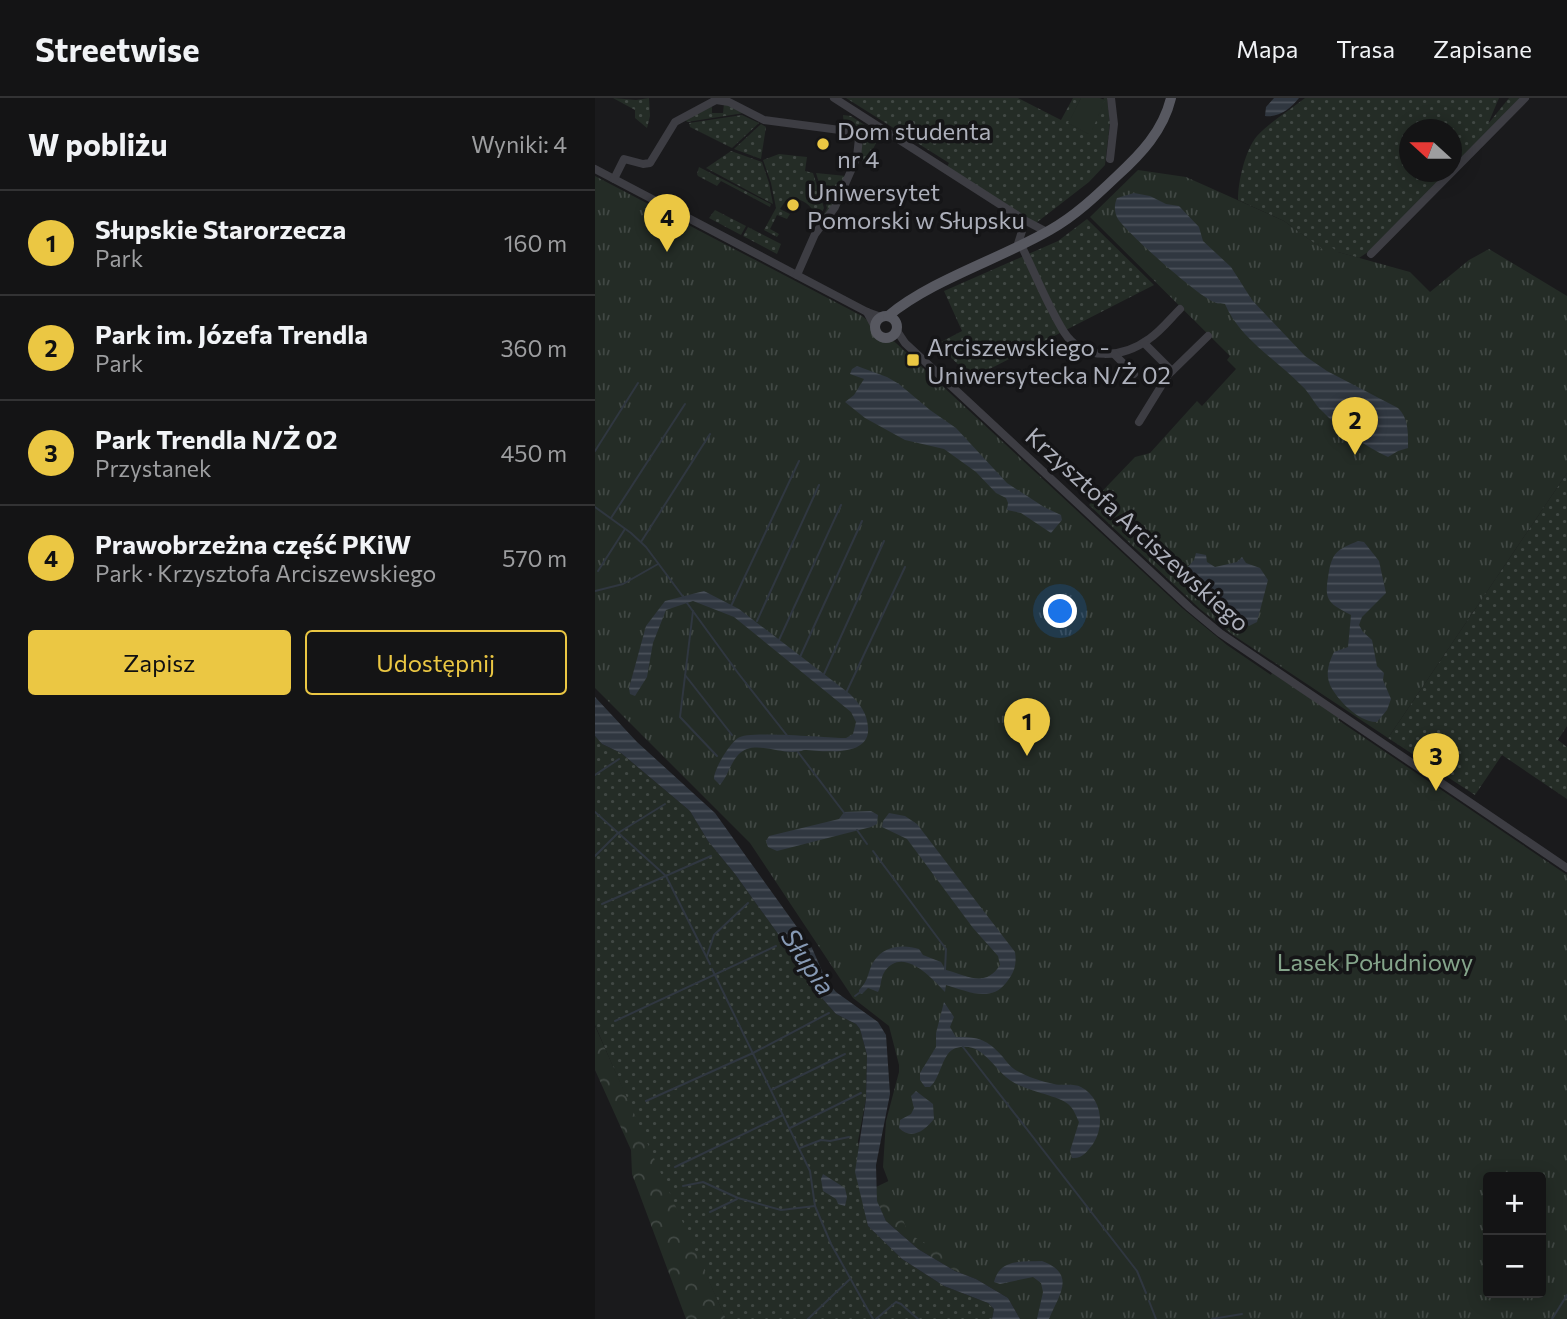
<!DOCTYPE html>
<html lang="pl">
<head>
<meta charset="utf-8">
<style>
  body { margin:0; font-family:Commissioner,sans-serif; background:#1d1d1e; color:#f1f3f6 }
  .controls { position:absolute; right:21px; bottom:21px; display:grid; overflow:hidden; border-radius:7px; box-shadow:0 4px 18px #0003 }
  .controls button { width:63px; height:63px; display:grid; place-items:center; padding:0; border:0; border-bottom:2px solid #333334; background:#141415; color:#f1f3f6; font:35px sans-serif }
  .compass { position:absolute; left:804px; top:21px; width:63px; height:63px; border-radius:50%; background:#141415; box-shadow:0 4px 18px #0003; rotate:291deg }
  .you { position:absolute; left:466px; top:514px; width:24px; height:24px; margin:-18px; border:5px solid #fff; border-radius:50%; background:#1a73e8; box-shadow:0 0 0 10px #1a73e833 }
  .badge { display:grid; place-items:center; width:46px; height:46px; border-radius:50%; background:#ebc743; color:#111; font-size:23px; font-weight:700 }
  .pin { position:absolute; translate:-50% -58px; filter:drop-shadow(0 2px 4px #0008) }
  .pin::after { content:''; position:absolute; top:37px; width:24px; height:21px; background:inherit; clip-path:polygon(0 0,100% 0,50% 100%) }
  .list { margin:0; padding:0; list-style:none }
  h2 { display:flex; justify-content:space-between; align-items:center; height:91px; margin:0; padding:0 28px; font-size:30px }
  h2 small { font-size:23px; font-weight:400; color:#9d9ea0 }
  .list li { display:grid; grid-template-columns:46px 1fr auto; gap:21px; align-items:center; box-sizing:border-box; height:105px; padding:0 28px; border-top:2px solid #333334 }
  .list b { display:block; font-size:26px; white-space:nowrap }
  .list p { margin:0; font-size:23px; white-space:nowrap; color:#9d9ea0 }
  .list em { font-size:23px; font-style:normal; color:#9d9ea0 }
  .actions { display:flex; gap:14px; padding:21px 28px }
  .actions a { flex:1; padding:16px 0; border:2px solid #ebc743; border-radius:7px; text-align:center; font-size:24px; color:#ebc743 }
  .actions .main { background:#ebc743; color:#111 }
  .map { position:relative; flex:none; width:972px; height:1221px; overflow:hidden }
  header { display:flex; align-items:center; gap:42px; box-sizing:border-box; height:98px; padding:0 35px; background:#141415; border-bottom:2px solid #333334 }
  header strong { font-size:33px }
  nav { display:flex; gap:38px; margin-inline-start:auto; font-size:24px }
  main { display:flex }
  aside { flex:1; background:#141415 }
  .map>svg:first-child { display:block }
  .grass { fill:url(#grass-dots) }
  .forest { fill:url(#forest-crowns) }
  .park { fill:url(#park-tufts); fill-rule:evenodd }
  .pitch { fill:#242c26 }
  .water { fill:url(#water-rules) }
  .lines { fill:none; stroke-linecap:round; stroke-linejoin:round }
  .stream { stroke:#303740; stroke-width:2 }
  .minor { stroke:#3d3d43; stroke-width:8 }
  .major { stroke:#575860; stroke-width:10 }
  .poi-dot { fill:#ebc743; stroke:#151517; stroke-width:2.5 }
  .labels { text-anchor:middle; dominant-baseline:central; stroke-width:7; stroke-linejoin:round; paint-order:stroke }
  .poi-label { font-size:24px; fill:#adb0bb; stroke:#151517; text-anchor:start }
  .street-label { font-size:24px; fill:#adb0bb; stroke:#151517 }
  .park-label { font-size:24px; fill:#85a58b; stroke:#151517 }
  .water-label { font-size:26px; font-style:italic; fill:#8699b4; stroke:#151517 }
</style>
</head>
<body>
<header>
<strong>Streetwise</strong>
<nav><a>Mapa</a><a>Trasa</a><a>Zapisane</a></nav>
</header>
<main>
<aside>
<h2>W pobliżu<small>Wyniki: 4</small></h2>
<ul class="list">
<li><span class="badge">1</span><div><b>Słupskie Starorzecza</b><p>Park</p></div><em>160 m</em></li>
<li><span class="badge">2</span><div><b>Park im. Józefa Trendla</b><p>Park</p></div><em>360 m</em></li>
<li><span class="badge">3</span><div><b>Park Trendla N/Ż 02</b><p>Przystanek</p></div><em>450 m</em></li>
<li><span class="badge">4</span><div><b>Prawobrzeżna część PKiW</b><p>Park · Krzysztofa Arciszewskiego</p></div><em>570 m</em></li>
</ul>
<div class="actions"><a class="main">Zapisz</a><a>Udostępnij</a></div>
</aside>
<div class="map">
<svg width="972" height="1221" viewBox="0 0 972 1221">
  <defs>
    <pattern id="grass-dots" width="8" height="8" patternUnits="userSpaceOnUse" patternTransform="scale(1.75)"><rect width="8" height="8" fill="#242c26"/><path d="M2 2h.1M6 6h.1" fill="none" stroke="#414844" stroke-width="1.8" stroke-linecap="round"/></pattern>
    <pattern id="forest-crowns" width="20" height="18" patternUnits="userSpaceOnUse" patternTransform="scale(1.75)"><rect width="20" height="18" fill="#242c26"/><path d="M2 6a3 3 0 1 1 6 0M12 15a3 3 0 1 1 6 0" fill="none" stroke="#414844"/></pattern>
    <pattern id="park-tufts" width="24" height="20" patternUnits="userSpaceOnUse" patternTransform="scale(1.75)"><rect width="24" height="20" fill="#242c26"/><path d="M3 7l-1-3M5 7V3M7 7l1-3M15 17l-1-3M17 17v-4M19 17l1-3" fill="none" stroke="#414844"/></pattern>
    <pattern id="water-rules" width="6" height="5" patternUnits="userSpaceOnUse" patternTransform="scale(1.75)"><rect width="6" height="5" fill="#303740"/><path d="M0 2.5h6" fill="none" stroke="#4b515a"/></pattern>
  </defs>
  <rect width="100%" height="100%" fill="#1a1a1c"/>
  <g class="grass">
    <polygon points="18,0 41,2 54,0 55,18 52,30 40,20 40,12"/>
    <polygon points="251,0 423,0 466,22 478,0 486,0 474,25 494,36 509,0 512,0 515,24 510,67 494,84 441,125 352,69 354,65"/>
    <path d="M710,0H904L893,26L914,0H925L857,70L856,32H814V74H853L773,154L764,160L743,154H731L689,123L643,102C643,84 650,52 662,38C675,24 695,12 710,0Z"/>
    <polygon points="129,5 149,15 92,24 90,20 117,7 117,15 128,15"/>
    <polygon points="147,17 164,25 137,50 95,29 94,25"/>
    <polygon points="248,17 256,18 285,37 271,65 264,61 267,42 249,28"/>
    <polygon points="166,26 171,29 166,61 139,51"/>
    <polygon points="136,53 167,64 174,85 178,106 111,70"/>
    <path d="M184,56L212,59L210,73L218,75L229,110L223,124L218,128L215,127L219,116C216,105 202,98 191,102L185,111L195,116L192,121L182,117L175,131L184,136L182,139L169,132L181,110L176,85L168,62Z"/>
    <polygon points="104,69 176,106 175,109 126,83 122,88 103,78 102,76"/>
    <polygon points="221,75 251,78 238,109 227,120 232,110"/>
    <polygon points="120,112 151,128 146,137 114,120"/>
    <polygon points="492,121 559,187 377,280 342,246 367,233 349,193 463,143"/>
    <polygon points="153,129 186,146 182,156 148,138"/>
    <polygon points="972,375 972,628 963,642 972,649 972,701 907,657 880,697 793,640"/>
    <polygon points="0,638 7,646 26,655 95,713 113,743 140,776 196,854 217,889 241,916 261,926 265,931 272,957 271,1001 263,1043 273,1128 307,1161 349,1188 393,1205 399,1211 397,1221 131,1221 61,1068 0,927"/>
  </g>
  <g class="forest">
    <polygon points="0,928 131,1221 91,1221 37,1076 36,1052 0,972"/>
    <polygon points="306,1077 442,1221 425,1221 413,1200 381,1181 360,1173 323,1151 291,1123 282,1104 281,1089"/>
  </g>
  <g class="park">
    <polygon points="543,72 591,79 689,123 730,153 735,148 743,154 815,174 835,194 874,162 894,151 972,198 972,375 793,640 638,537 605,511 494,407 540,359 555,355 602,303 607,308 641,271 632,262 635,258 495,119"/>
    <path d="M0,78L267,218L301,245L587,510L632,547L676,577L677,575L745,620L743,622L972,777V1221H426L415,1198L313,1135L288,1069L291,1023L304,974V967L294,928L258,900L155,745L0,590ZM893,1079H946V1195H893Z"/>
  </g>
  <polygon class="pitch" points="486,0 505,0 510,2 495,37 473,25"/>
  <g class="water">
    <path d="M679,0H704C696,10 684,20 670,18L671,9Z"/>
    <path d="M539,95L555,98L571,106L584,108L604,129L608,143L636,169L657,202L710,258L732,273L803,310C814,321 813,335 813,350L803,353L793,359C770,348 745,332 727,313C719,306 715,295 707,288C682,262 644,240 630,206C626,205 622,206 619,204C604,199 532,135 523,121C519,114 519,107 522,100Z"/>
    <polygon points="262,268 292,279 304,286 335,312 361,330 412,385 449,409 466,417 467,422 456,435 426,415 412,412 413,405 411,400 401,395 381,374 349,351 310,342 270,320 250,304 259,297 269,281 255,276 257,271"/>
    <path d="M763,443L769,444L784,463L791,495L767,519L764,527L768,534L777,542L782,568L789,575L788,582L796,601L792,612L782,624C765,625 742,602 735,587C730,575 734,564 739,554L753,549L756,517C731,504 729,502 734,473C738,453 744,451 763,443Z"/>
    <path d="M601,455L611,457L612,464L620,469L642,464L647,459L651,465L665,470L673,482L662,524L654,528L650,524C627,530 618,509 604,498C594,491 592,489 585,478L599,462Z"/>
    <path d="M109,493L144,511L255,596C265,606 272,615 273,629C276,660 228,653 209,652C188,660 160,639 143,657C135,666 133,678 125,687L119,681C119,671 134,646 143,640C152,632 234,640 251,640L258,636L261,624L256,614L139,519L98,503L71,512L58,545L52,579L40,598L35,596L34,590L51,528L70,503Z"/>
    <polygon points="0,599 42,644 120,715 217,850 231,882 241,894 283,924 291,937 295,996 281,1067 282,1103 291,1123 323,1151 360,1173 381,1181 413,1200 425,1221 397,1221 399,1211 393,1205 349,1188 307,1161 273,1128 260,1074 271,1001 272,957 265,931 261,926 241,916 217,889 196,854 140,776 113,743 95,713 26,655 7,646 0,638"/>
    <polygon points="276,713 283,717 282,726 276,729 182,753 173,749 171,743 174,738 244,721 249,714"/>
    <path d="M294,715L310,718L322,726L420,854C422,867 419,875 411,885C395,905 372,893 351,887L350,894C337,880 308,848 290,873C285,880 287,887 283,894L273,890L267,896L264,895V892C275,881 272,874 279,863C289,848 308,846 324,851L328,857L346,864L351,872C374,878 390,890 405,867L403,858L378,830L312,741L287,729L288,723Z"/>
    <path d="M349,904L359,919L355,929L361,939C384,939 392,941 408,959C411,963 415,968 419,971C429,978 448,984 459,986C467,988 479,985 486,989C507,1000 510,1028 498,1046C492,1054 487,1061 477,1060L475,1053L484,1024C481,1018 479,1011 473,1006C464,998 432,993 418,984C398,972 388,942 361,950C347,954 346,980 335,989H330L325,982V975L341,949V935Z"/>
    <path d="M321,993L338,1006L339,1021C330,1032 317,1043 304,1030L305,1022L316,1016L319,1010L316,998Z"/>
    <polygon points="228,1076 250,1090 252,1099 250,1108 243,1106 241,1101 228,1093 226,1081"/>
    <path d="M447,1163C482,1176 464,1197 454,1221H442L448,1194L446,1185L438,1179L405,1186L399,1184C405,1160 427,1164 447,1163Z"/>
  </g>
  <g class="lines">
    <g class="stream">
      <polyline points="0,353 43,285"/>
      <polyline points="0,409 36,435 51,449 89,500"/>
      <polyline points="16,420 90,306"/>
      <polyline points="46,444 115,336"/>
      <polyline points="3,473 30,431"/>
      <polyline points="0,493 28,486 63,466"/>
      <polyline points="92,505 143,575 194,640"/>
      <polyline points="136,508 204,363"/>
      <polyline points="98,513 85,619 122,658"/>
      <polyline points="162,523 224,387"/>
      <polyline points="184,542 246,407"/>
      <polyline points="205,559 267,423"/>
      <polyline points="229,576 289,443"/>
      <polyline points="90,577 137,637"/>
      <polyline points="251,595 310,469"/>
      <polyline points="203,654 250,716"/>
      <polyline points="0,677 24,661"/>
      <polyline points="0,714 71,778 115,866"/>
      <polyline points="262,732 272,746"/>
      <polyline points="278,753 351,851 350,872"/>
      <polyline points="0,758 23,735 70,706"/>
      <polyline points="7,806 116,758"/>
      <polyline points="112,858 119,837 153,805"/>
      <polyline points="117,871 215,1073 220,1108 236,1146 278,1221"/>
      <polyline points="260,898 264,895"/>
      <polyline points="20,923 181,848"/>
      <polyline points="368,949 542,1173 551,1195"/>
      <polyline points="176,992 250,956"/>
      <polyline points="51,1003 158,955 234,915"/>
      <polyline points="195,1030 266,995"/>
      <polyline points="205,1050 226,1042 235,1043 254,1039"/>
      <polyline points="80,1069 188,1017"/>
      <polyline points="88,1088 108,1084 143,1100 186,1112 220,1108"/>
      <polyline points="115,1114 142,1101"/>
      <polyline points="554,1203 561,1221"/>
      <polyline points="213,1221 255,1181"/>
      <polyline points="281,1221 301,1204 306,1206 323,1221"/>
      <polyline points="617,1221 647,1216"/>
      <polyline points="957,1221 972,1197"/>
    </g>
    <g class="minor">
      <polyline points="239,0 431,123 452,134"/>
      <polyline points="515,61 519,26 516,0"/>
      <polyline points="0,71 272,214 286,219"/>
      <polyline points="19,81 29,61 48,66 55,65 80,24 121,2 134,4 169,22 260,34 264,40 262,59 240,109 220,136 202,177"/>
      <polyline points="421,117 427,133 422,149"/>
      <path d="M426,147C440,175 452,207 469,234C488,264 528,260 554,241C566,233 575,221 585,211"/>
      <polyline points="776,156 930,0"/>
      <polyline points="272,214 279,227"/>
      <polyline points="302,233 310,245 595,510 625,535 972,770"/>
      <polyline points="549,245 577,273"/>
      <polyline points="519,256 539,276"/>
      <polyline points="544,324 573,277 613,238"/>
    </g>
    <g class="major">
      <circle cx="291" cy="229" r="11"/>
      <path d="M293,218C336,182 405,161 455,132C480,118 501,98 522,78C546,56 568,33 576,0"/>
    </g>
  </g>
  <g class="poi-dot">
    <circle cx="228" cy="46" r="7"/>
    <circle cx="198" cy="107" r="7"/>
    <rect x="311" y="255" width="14" height="14" rx="3.5"/>
  </g>
  <g class="labels">
    <g class="poi-label">
      <text x="242" y="32">Dom studenta<tspan x="242" dy="28">nr 4</tspan></text>
      <text x="212" y="93">Uniwersytet<tspan x="212" dy="28">Pomorski w Słupsku</tspan></text>
      <text x="332" y="248">Arciszewskiego -<tspan x="332" dy="28">Uniwersytecka N/Ż 02</tspan></text>
    </g>
    <g class="street-label">
      <text transform="translate(543 431) rotate(42)">Krzysztofa Arciszewskiego</text>
    </g>
    <g class="park-label">
      <text x="780" y="863">Lasek Południowy</text>
    </g>
    <g class="water-label">
      <text transform="translate(214 863) rotate(56)">Słupia</text>
    </g>
  </g>
</svg>
<div class="controls">
<button>+</button>
<button>−</button>
</div>
<svg class="compass" viewBox="-18 -18 36 36"><path d="M0-13l5 13h-10z" fill="#e53935"/><path d="M0 13l5-13h-10z" fill="#9d9ea0"/></svg>
<div class="you"></div>
<div class="pin badge" style="left:432px;top:658px">1</div>
<div class="pin badge" style="left:760px;top:357px">2</div>
<div class="pin badge" style="left:841px;top:693px">3</div>
<div class="pin badge" style="left:72px;top:154px">4</div>
</div>
</main>
</body>
</html>
